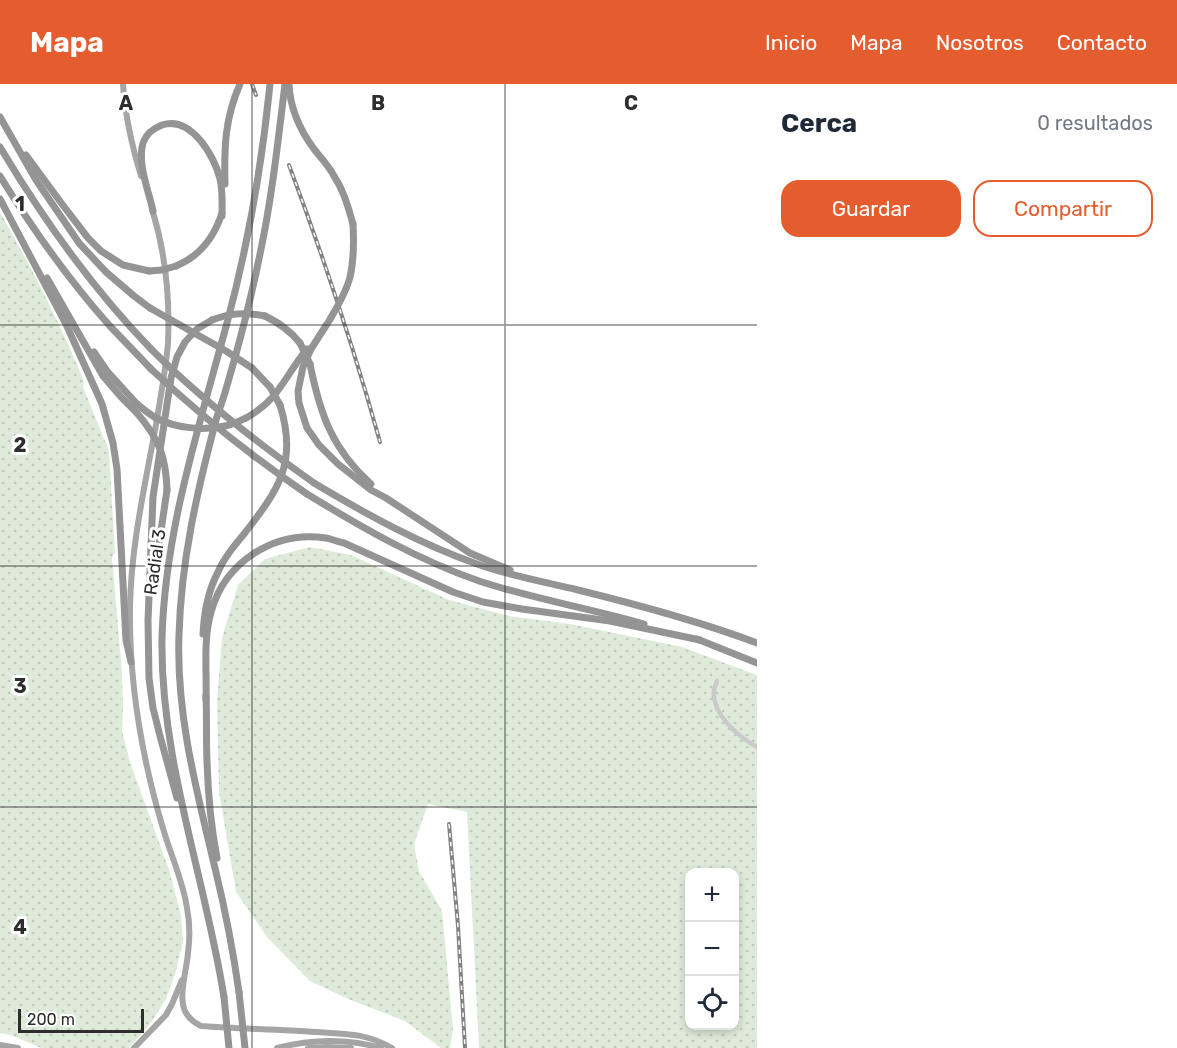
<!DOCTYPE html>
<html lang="es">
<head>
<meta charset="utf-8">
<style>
  body { margin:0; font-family:Rubik,sans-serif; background:#f6f6f7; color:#1f2937 }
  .controls { position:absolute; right:18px; bottom:18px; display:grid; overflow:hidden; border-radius:12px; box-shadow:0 3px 9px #0003 }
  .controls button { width:54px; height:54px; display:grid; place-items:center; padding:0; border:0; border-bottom:2px solid #e0e1e3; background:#fff; color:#1f2937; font:30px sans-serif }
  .scale { position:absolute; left:18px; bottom:15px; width:126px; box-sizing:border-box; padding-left:6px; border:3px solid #2d2d2d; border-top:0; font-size:16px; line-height:21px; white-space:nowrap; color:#2d2d2d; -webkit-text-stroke:4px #fff; paint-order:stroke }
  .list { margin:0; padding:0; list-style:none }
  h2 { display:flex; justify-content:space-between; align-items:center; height:78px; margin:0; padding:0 24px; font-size:26px }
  h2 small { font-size:20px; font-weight:400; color:#747a83 }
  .actions { display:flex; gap:12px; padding:18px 24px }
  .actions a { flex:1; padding:14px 0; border:2px solid #e55d2e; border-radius:18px; text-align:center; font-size:21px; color:#e55d2e }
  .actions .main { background:#e55d2e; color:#fff }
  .icon { flex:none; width:33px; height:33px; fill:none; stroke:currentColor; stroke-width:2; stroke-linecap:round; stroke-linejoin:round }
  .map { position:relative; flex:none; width:757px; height:964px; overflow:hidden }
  header { display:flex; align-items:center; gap:36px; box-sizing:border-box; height:84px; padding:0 30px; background:#e55d2e; color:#fff }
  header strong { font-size:28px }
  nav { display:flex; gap:33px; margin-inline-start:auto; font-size:21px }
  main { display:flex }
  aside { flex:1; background:#fff }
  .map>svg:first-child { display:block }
  .grass { fill:url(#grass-dots); fill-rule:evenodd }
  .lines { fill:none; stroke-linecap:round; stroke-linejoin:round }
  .minor { stroke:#cacaca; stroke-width:4.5 }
  .major { stroke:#a5a5a5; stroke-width:6 }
  .highway { stroke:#949494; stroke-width:7 }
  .rail-casing { stroke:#828282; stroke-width:4 }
  .rail { stroke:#fff; stroke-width:1.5; stroke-dasharray:4.5; stroke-linecap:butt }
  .highway-bridge { stroke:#949494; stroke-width:7 }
  .grid { fill:none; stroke:#2d2d2d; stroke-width:1.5; stroke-opacity:0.55 }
  .labels { text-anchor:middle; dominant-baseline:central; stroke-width:6; stroke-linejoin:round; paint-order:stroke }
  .street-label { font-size:18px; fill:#2d2d2d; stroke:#fff }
  .grid-label { font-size:20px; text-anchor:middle; font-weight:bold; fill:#2d2d2d; stroke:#fff; stroke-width:6; stroke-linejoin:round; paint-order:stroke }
</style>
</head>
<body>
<header>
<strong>Mapa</strong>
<nav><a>Inicio</a><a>Mapa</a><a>Nosotros</a><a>Contacto</a></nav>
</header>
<main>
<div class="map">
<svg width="757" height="964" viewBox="0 0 757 964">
  <defs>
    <pattern id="grass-dots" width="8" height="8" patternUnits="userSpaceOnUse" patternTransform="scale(1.5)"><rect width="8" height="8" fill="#deebda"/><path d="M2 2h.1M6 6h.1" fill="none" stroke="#bfcabb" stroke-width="1.8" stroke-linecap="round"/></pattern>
  </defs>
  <rect width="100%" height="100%" fill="#fff"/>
  <g class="grass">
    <path d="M0,128C31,183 60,239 84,297L83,303L109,367L115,469L112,473L122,588L123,623L122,647L130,678L169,786L181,831L183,858L176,887L166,915L150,940L129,964H41L11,951L0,949Z"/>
    <path d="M310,463L351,471L449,516L509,532L570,540L682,563L757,591V964H479L467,728L428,720L414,760L419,787L442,827L453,945L450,964H441L405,937L348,915L310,897L267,853L236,808L219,708L217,618L222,554L238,501L265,475ZM690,788H734V942H690Z"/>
  </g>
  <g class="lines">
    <path class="minor" d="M717,597C716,600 715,603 714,606C711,630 739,653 757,663"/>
    <g class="major">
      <path d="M123,0C125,32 132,62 141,92"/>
      <path d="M152,125C165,167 170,214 168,259C166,284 161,310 157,335C146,397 131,460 130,523C129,589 139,656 156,720C160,734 164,749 169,763C176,783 184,803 187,824C190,839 190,854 188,869C187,884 178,913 185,927C188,934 195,939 201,942C240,945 278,945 316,948C347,950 365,949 392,964"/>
      <polyline points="0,961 18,964"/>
      <polyline points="134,964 166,931 172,920 182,896"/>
      <path d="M277,964C312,955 346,954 381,964"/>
      <polyline points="308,964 327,963 351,964"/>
    </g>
    <g class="highway">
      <path d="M289,0C290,25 300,46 314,65C321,74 329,82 334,92C344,107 348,123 353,140"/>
      <polyline points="0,33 36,96 79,159 106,188 134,212 150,224"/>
      <path d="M0,63C43,135 92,204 151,265"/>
      <polyline points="26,71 62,120 88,154 101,167 123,181 149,187"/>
      <path d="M0,92C32,144 68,195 109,241C123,256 137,270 151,285"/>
      <path d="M225,100C224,63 225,34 240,0"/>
      <polyline points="0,115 66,240 102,320 113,359 117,385 126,556 131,578"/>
      <path d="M153,127C149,108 137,79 143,59C146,50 154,44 162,41C191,31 215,73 220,95C223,107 222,120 222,132"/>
      <path d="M176,182C200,172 214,154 222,129"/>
      <polyline points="47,194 103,292 121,313 137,329"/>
      <path d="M265,232C279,239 290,246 300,259"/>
      <polyline points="327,240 311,265 303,283 298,307 299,319 307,344 319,361 338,380 371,406 386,414 470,469 510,486"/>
      <polyline points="94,268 107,287 137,320"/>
      <path d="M310,280C320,330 332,365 371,400"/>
      <polyline points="252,284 270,303"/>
      <path d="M246,334C280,315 284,293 307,265"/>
      <path d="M314,399C366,430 420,460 477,480C510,492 545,498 578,506C639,521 699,537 757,559"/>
      <path d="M307,410C361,443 418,476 479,497C533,515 589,524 644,540"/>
      <polyline points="153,501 167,406"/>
      <path d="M203,550C204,529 208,507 218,488C224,474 234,462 244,450C279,405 298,379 280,321"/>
      <polyline points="697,555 757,579"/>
      <path d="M206,612C207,634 206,656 207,677C208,710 211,743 217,774"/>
      <path d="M206,616C207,587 203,556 211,528C225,478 274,446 326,454C332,455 338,458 344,459L453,508L483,518L522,525L610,537L700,556"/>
      <polyline points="177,714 160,652 153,624 149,594 148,537 153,413 171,294 177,273 185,258 197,245 212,236"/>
      <path d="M239,908C233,866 225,825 215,784C197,708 176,631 179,551C181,478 197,407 216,336C219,326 223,316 226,305C239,261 251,215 260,170C272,114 278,57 285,0"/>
      <path d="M224,913C205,793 160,676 162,554C165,446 199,343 227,239C248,161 262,81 270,0"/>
    </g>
    <g class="rail-casing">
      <g id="rail">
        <polyline points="252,0 256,11"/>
        <path d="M289,81C323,172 354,264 380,358"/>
        <polyline points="449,740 458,842 465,964"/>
      </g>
    </g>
    <use href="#rail" class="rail"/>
    <g class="highway-bridge">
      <polyline points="149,187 162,186 176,182"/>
      <polyline points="150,224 226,267 252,284"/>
      <path d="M212,236C230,229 245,228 265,232"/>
      <path d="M329,237C337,223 346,209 350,193C354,176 354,158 353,140"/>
      <polyline points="300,259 310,280"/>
      <path d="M151,265C201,315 256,358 314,399"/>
      <path d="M151,285C200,331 251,372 307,410"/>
      <polyline points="270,303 280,321"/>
      <path d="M137,320C143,325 149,330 156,334C176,344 202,347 225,342C232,341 239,337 246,334"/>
      <path d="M137,329C159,355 166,372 167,406"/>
      <polyline points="239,908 245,964"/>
      <polyline points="224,913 229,964"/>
    </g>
  </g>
  <path class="grid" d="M252,0V964M505,0V964M0,241H757M0,482H757M0,723H757"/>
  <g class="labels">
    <g class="street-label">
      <text transform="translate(155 478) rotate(-82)">Radial 3</text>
    </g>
  </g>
  <g class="grid-label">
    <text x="126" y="26">A</text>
    <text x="378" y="26">B</text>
    <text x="631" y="26">C</text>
    <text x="20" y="127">1</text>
    <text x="20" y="368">2</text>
    <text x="20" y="609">3</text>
    <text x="20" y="850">4</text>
  </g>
</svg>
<div class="controls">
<button>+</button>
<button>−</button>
<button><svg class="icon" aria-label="locate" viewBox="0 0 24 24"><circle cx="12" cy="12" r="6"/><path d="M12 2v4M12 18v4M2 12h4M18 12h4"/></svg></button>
</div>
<div class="scale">200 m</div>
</div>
<aside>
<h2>Cerca<small>0 resultados</small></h2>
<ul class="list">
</ul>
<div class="actions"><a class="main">Guardar</a><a>Compartir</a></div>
</aside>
</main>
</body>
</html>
